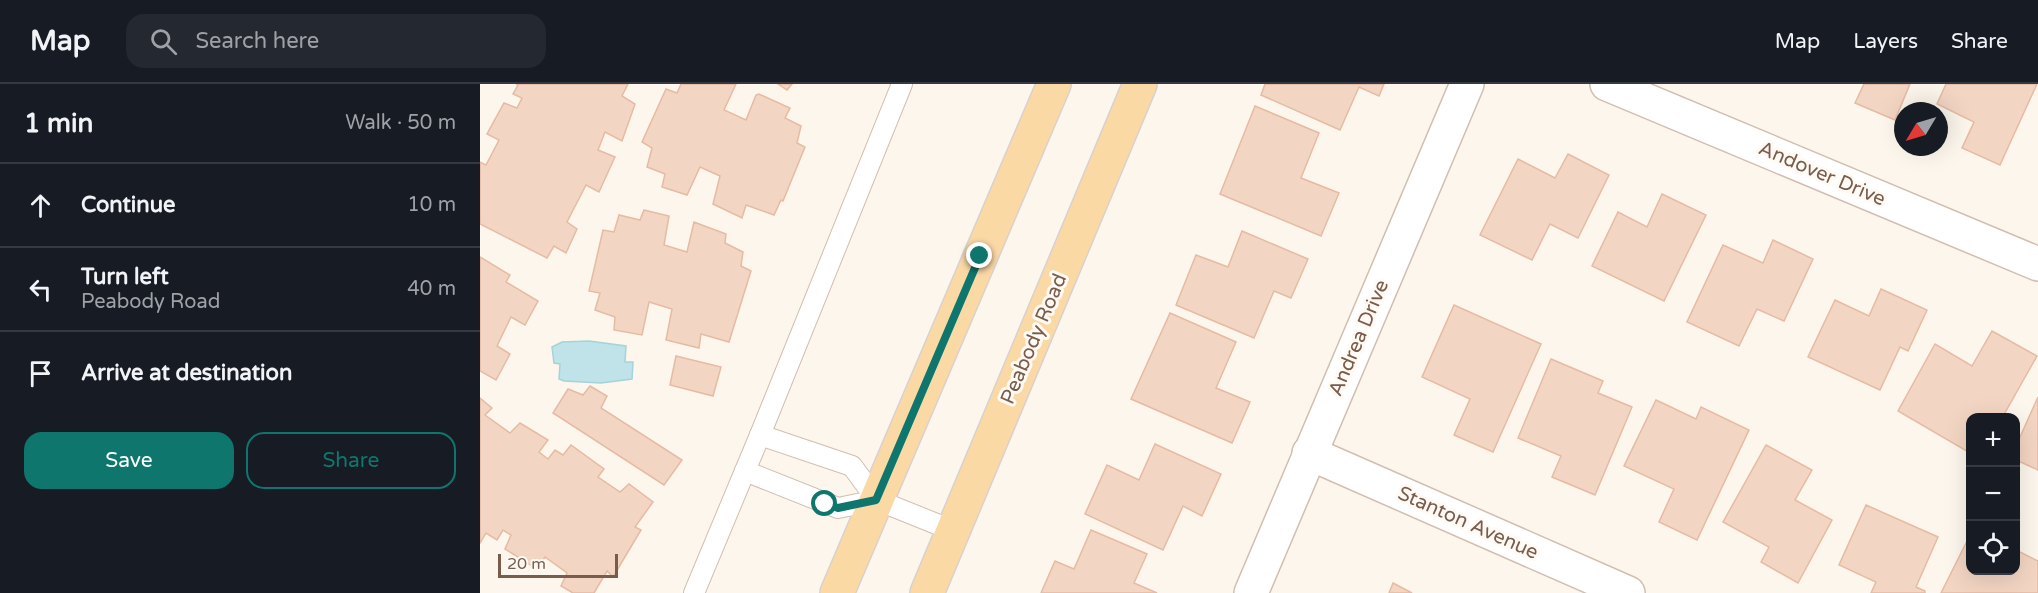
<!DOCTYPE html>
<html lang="en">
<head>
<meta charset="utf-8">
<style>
  body { margin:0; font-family:"Varela Round",sans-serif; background:#242831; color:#f1f3f6 }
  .controls { position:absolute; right:18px; bottom:18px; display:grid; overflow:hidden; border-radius:12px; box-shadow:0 6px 24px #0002 }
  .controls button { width:54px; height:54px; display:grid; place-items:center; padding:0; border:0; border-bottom:2px solid #363941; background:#171b24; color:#f1f3f6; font:30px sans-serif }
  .compass { position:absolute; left:1414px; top:18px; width:54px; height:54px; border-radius:50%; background:#171b24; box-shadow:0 6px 24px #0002; rotate:232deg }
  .scale { position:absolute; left:18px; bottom:15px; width:120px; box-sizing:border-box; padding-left:6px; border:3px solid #7a5c4d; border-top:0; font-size:16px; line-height:21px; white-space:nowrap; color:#7a5c4d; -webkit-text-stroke:4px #fffaf3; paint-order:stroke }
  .stop { position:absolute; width:18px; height:18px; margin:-14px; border:4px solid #0f766e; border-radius:50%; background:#fff }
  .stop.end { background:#0f766e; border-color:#fff; box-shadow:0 2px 6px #0008 }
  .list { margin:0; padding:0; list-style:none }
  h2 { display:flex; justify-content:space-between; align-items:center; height:78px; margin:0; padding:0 24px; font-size:26px }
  h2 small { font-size:20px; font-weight:400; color:#9ea1a6 }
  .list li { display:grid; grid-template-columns:39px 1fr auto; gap:18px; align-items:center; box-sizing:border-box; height:84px; padding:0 24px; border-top:2px solid #363941 }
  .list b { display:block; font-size:22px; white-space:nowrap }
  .list p { margin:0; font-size:20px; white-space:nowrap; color:#9ea1a6 }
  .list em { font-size:20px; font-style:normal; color:#9ea1a6 }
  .actions { display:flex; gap:12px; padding:18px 24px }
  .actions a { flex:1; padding:14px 0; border:2px solid #0f766e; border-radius:18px; text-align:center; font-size:21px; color:#0f766e }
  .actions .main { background:#0f766e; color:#fff }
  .icon { flex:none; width:33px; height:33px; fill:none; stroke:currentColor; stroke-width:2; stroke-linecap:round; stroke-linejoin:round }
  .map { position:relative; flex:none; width:1558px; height:509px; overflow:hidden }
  header { display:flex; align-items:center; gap:36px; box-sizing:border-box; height:84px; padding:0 30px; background:#171b24; border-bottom:2px solid #363941 }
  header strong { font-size:28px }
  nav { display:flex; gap:33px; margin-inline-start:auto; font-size:21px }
  .search { width:420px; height:54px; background:#242831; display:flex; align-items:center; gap:15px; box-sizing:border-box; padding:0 21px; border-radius:18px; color:#9ea1a6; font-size:22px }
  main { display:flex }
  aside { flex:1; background:#171b24 }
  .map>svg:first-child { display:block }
  .water { fill:#bfe3e8; stroke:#a5d3da; stroke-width:1.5 }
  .building { fill:#f3d5c3; stroke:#e6bba3; stroke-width:1.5 }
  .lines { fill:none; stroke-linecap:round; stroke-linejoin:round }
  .lane-casing { stroke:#d1beb0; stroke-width:22 }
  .street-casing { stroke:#d1beb0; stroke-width:36 }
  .primary-casing { stroke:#dad1cd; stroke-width:36 }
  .lane { stroke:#fff; stroke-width:20 }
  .street { stroke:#fff; stroke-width:33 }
  .primary { stroke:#fbd9a5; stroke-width:33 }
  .route { stroke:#0f766e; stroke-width:8 }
  .labels { text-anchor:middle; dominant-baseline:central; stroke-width:6; stroke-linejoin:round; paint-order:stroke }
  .street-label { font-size:20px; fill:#7a5c4d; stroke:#fffaf3 }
</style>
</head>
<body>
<header>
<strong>Map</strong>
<div class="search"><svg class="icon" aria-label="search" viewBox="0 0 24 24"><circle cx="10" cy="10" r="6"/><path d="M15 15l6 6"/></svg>Search here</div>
<nav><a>Map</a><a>Layers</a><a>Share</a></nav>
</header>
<main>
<aside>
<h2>1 min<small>Walk · 50 m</small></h2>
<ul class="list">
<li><svg class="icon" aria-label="ahead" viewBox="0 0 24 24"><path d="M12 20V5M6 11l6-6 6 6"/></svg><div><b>Continue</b></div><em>10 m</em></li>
<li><svg class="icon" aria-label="left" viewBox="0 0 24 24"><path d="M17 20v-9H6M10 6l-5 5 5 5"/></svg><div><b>Turn left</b><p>Peabody Road</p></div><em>40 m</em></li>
<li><svg class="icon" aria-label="arrive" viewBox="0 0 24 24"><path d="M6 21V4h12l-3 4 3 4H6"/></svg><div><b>Arrive at destination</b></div></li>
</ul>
<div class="actions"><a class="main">Save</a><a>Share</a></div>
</aside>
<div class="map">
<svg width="1558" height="509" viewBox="0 0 1558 509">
  <rect width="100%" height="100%" fill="#fdf6ec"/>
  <polygon class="water" points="109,257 146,262 145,278 153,278 152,295 121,299 84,297 79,295 80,280 74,279 72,263 82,258"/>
  <g class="building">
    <polygon points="36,0 148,0 142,12 155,20 142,57 125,48 118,66 135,73 119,108 106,101 87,138 97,145 86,169 74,162 67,174 0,140 0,78 6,81 19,56 7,50 24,19 37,24 42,14 33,10 38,1"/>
    <polygon points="201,0 256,0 244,26 266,36 276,11 279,10 310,24 305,34 321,42 317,59 325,63 303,117 301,116 294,131 266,121 262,134 233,120 240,92 220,83 207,111 182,103 185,90 167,83 172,64 162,58 186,5 197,9"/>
    <polygon points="298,0 312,0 307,6"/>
    <polygon points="785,0 904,0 899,12 879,3 860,46 781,11"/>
    <polygon points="1384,0 1430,0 1415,36 1375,19"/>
    <polygon points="1466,0 1557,0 1520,81 1482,64 1494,38 1457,20"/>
    <polygon points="775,22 839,49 821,94 859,109 841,152 740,110"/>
    <polygon points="1088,70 1129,91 1098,154 1070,140 1052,176 1000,151 1038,75 1075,94"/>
    <polygon points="1182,110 1226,131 1184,217 1112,182 1138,128 1167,143"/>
    <polygon points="164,126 189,132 184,161 207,168 214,138 246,150 245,159 263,168 261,182 271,187 249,258 221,250 219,264 186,256 192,225 169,218 162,251 134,246 135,233 115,226 120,209 109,207 123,146 134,148 139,131 160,136"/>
    <polygon points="762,147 828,175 811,214 794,207 774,254 696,221 716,171 748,183"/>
    <polygon points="1293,156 1333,175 1304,237 1277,225 1259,262 1207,238 1243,161 1283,179"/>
    <polygon points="0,173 30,191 26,198 58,217 45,241 31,233 17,262 30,270 16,296 0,287"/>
    <polygon points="1401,205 1447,226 1428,267 1420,263 1400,306 1328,273 1355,216 1389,232"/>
    <polygon points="974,221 1061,260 1013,368 974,351 990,315 942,293"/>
    <polygon points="690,229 756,258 736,304 770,318 752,359 651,315"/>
    <polygon points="1512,247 1557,272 1522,334 1490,334 1490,369 1418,327 1455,260 1492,282"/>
    <polygon points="196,272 241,283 233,312 190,301"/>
    <polygon points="1071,275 1123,297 1118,309 1152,323 1115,411 1072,393 1081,372 1038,354"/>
    <polygon points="110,302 127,312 121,324 202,376 184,401 73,329 88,305 103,311"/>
    <polygon points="1558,313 1558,386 1536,376 1536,362"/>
    <polygon points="0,314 12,324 5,331 30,349 40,339 68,356 59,368 68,375 75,366 83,371 91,361 124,385 118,393 140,408 149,400 173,418 155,443 161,446 133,493 127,487 114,509 93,509 81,502 87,489 65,473 57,485 25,465 31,451 23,446 17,456 6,449 0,459"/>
    <polygon points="1176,316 1216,335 1221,323 1269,346 1217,456 1179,438 1194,405 1144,382"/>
    <polygon points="675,360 741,390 722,432 703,422 683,466 605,430 627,381 659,396"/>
    <polygon points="1286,361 1332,386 1315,416 1352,436 1318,499 1281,478 1289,463 1243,438"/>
    <polygon points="1386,421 1458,453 1436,503 1445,507 1445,509 1391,509 1396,498 1359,481"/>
    <polygon points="611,446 667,470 654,499 677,509 561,509 575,477 594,485"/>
    <polygon points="1490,451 1490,486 1536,486 1536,466 1558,477 1558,509 1461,509"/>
    <polygon points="913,499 932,509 909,509"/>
  </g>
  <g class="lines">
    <g class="lane-casing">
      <g id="lane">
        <polyline points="280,351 372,382 397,416 474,447"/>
        <polyline points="265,387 358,424 397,416"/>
        <polyline points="214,509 280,351 422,0"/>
      </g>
    </g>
    <g class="street-casing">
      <g id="street">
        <polyline points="1127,0 1558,180"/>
        <polyline points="829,369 1148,509"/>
        <polyline points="771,509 987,0"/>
      </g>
    </g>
    <g class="primary-casing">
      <g id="primary">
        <polyline points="357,509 574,0"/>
        <polyline points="447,509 660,0"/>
      </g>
    </g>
    <use href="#lane" class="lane"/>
    <use href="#street" class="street"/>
    <use href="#primary" class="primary"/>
  </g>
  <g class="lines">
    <polyline class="route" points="345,420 358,424 396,416 500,172"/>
  </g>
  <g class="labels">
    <g class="street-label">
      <text transform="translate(1342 90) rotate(23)">Andover Drive</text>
      <text transform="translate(879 254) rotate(-67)">Andrea Drive</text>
      <text transform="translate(554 255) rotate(-67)">Peabody Road</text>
      <text transform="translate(988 439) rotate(24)">Stanton Avenue</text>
    </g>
  </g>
</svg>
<div class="controls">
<button>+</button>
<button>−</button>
<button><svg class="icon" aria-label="locate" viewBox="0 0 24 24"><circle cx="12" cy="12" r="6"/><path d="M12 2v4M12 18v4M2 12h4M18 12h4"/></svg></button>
</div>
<svg class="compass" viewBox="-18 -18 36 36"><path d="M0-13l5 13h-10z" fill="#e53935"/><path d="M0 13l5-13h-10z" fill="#9ea1a6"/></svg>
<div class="scale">20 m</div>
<div class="stop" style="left:345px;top:420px"></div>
<div class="stop end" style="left:500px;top:172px"></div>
</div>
</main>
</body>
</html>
